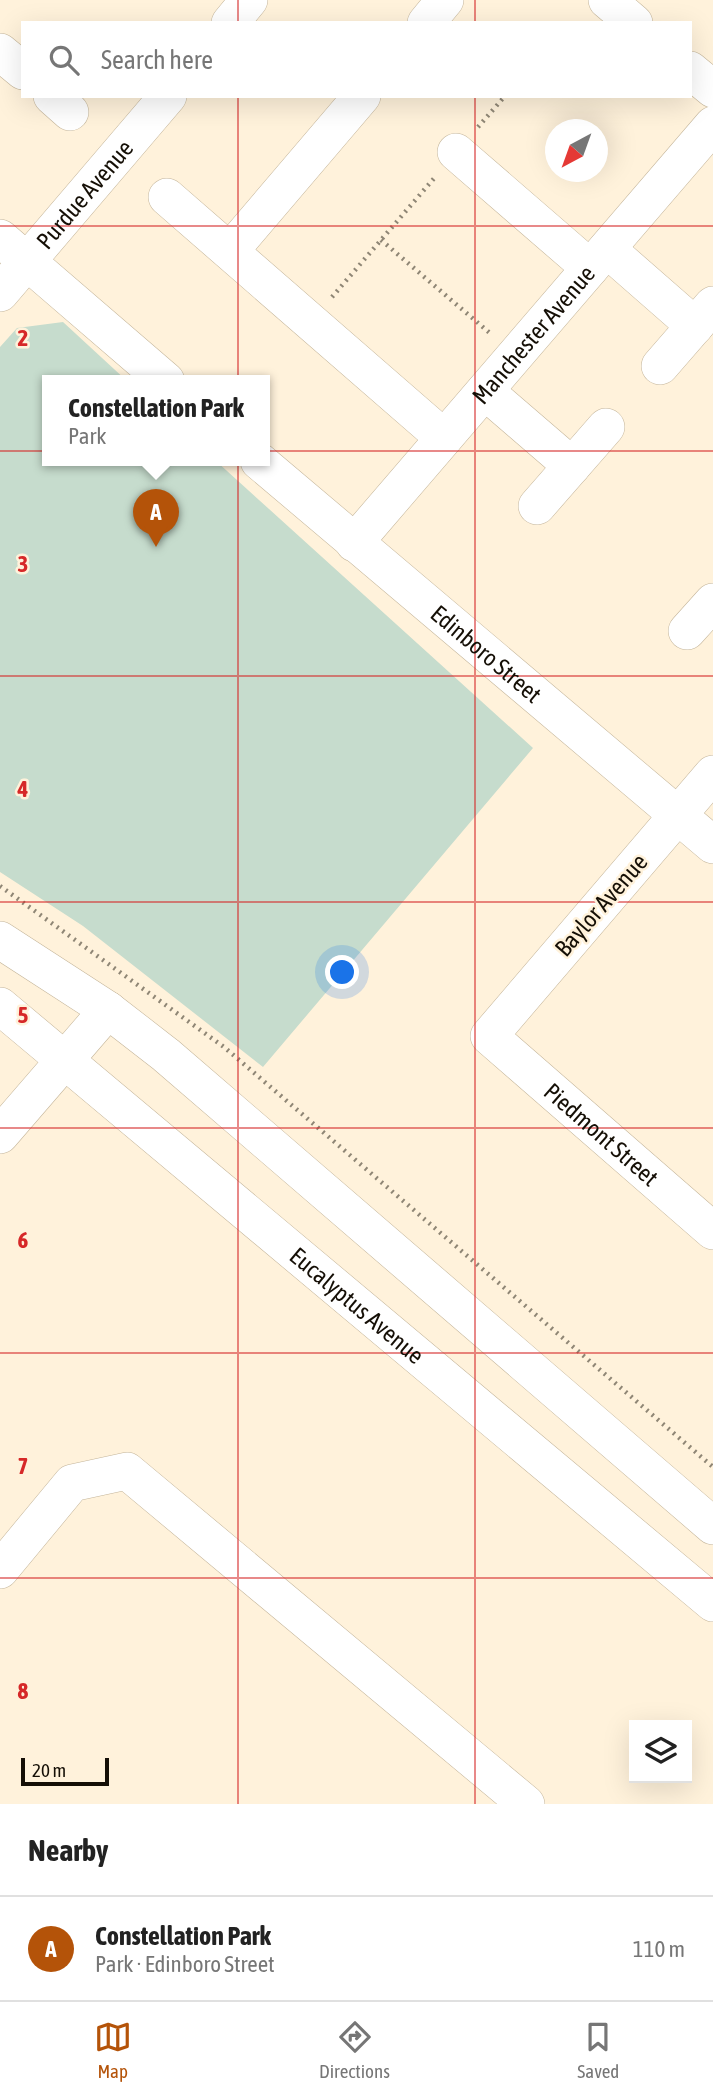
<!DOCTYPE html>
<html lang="en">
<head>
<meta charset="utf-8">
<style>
  body { margin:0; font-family:"Asap Condensed",sans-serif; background:#f2f2f2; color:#222 }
  .controls { position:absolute; right:21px; bottom:21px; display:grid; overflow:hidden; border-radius:0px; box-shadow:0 7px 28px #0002 }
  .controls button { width:63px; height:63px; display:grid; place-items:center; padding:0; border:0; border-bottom:2px solid #e0e0e0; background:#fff; color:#222; font:35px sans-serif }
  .compass { position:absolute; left:545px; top:119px; width:63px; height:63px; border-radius:50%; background:#fff; box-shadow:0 7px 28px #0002; rotate:221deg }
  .scale { position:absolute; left:21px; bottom:18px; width:88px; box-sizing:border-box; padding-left:7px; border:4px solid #150f06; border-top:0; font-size:19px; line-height:24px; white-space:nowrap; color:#150f06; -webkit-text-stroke:5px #fff2db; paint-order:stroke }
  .you { position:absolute; left:343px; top:973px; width:24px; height:24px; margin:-18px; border:5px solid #fff; border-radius:50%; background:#1a73e8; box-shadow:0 0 0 10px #1a73e833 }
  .badge { display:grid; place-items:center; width:46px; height:46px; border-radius:50%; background:#b45309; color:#fff; font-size:23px; font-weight:700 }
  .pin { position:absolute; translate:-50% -58px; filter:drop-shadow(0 2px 4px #0008) }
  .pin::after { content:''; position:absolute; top:37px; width:24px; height:21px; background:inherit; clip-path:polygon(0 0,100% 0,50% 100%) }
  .popup { position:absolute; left:42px; top:375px; width:228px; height:91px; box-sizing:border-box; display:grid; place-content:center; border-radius:0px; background:#fff; filter:drop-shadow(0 2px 5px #0005); font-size:23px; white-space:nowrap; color:#767676 }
  .popup b { font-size:26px; color:#222 }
  .popup::after { content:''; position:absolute; left:50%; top:100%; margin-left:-14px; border:14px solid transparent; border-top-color:#fff }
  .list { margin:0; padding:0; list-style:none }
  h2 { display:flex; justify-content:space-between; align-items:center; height:91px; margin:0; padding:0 28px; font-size:30px }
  h2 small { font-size:23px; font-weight:400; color:#767676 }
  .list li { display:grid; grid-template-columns:46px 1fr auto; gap:21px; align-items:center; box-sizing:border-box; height:105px; padding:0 28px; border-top:2px solid #e0e0e0 }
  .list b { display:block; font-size:26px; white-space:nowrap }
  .list p { margin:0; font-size:23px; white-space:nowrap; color:#767676 }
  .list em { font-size:23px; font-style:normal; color:#767676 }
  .icon { flex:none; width:38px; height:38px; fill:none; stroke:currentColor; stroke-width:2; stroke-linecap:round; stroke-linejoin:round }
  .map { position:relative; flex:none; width:713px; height:1804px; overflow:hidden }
  .search { position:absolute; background:#fff; box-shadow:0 7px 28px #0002; left:21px; right:21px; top:21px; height:77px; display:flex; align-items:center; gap:18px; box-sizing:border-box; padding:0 24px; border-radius:0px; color:#767676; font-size:26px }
  .sheet { height:196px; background:#fff }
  nav { display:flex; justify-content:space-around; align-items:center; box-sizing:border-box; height:98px; border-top:2px solid #e0e0e0; background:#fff; font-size:19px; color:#767676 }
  nav a { display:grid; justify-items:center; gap:4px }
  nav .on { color:#b45309 }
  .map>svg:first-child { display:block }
  .green { fill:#c6dccd }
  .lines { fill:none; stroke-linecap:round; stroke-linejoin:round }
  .minor-casing { stroke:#c4b59a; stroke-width:38 }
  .path { stroke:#8f8675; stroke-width:4.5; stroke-dasharray:2 5; stroke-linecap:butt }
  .minor { stroke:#fff; stroke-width:37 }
  .grid { fill:none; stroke:#d62828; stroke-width:2; stroke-opacity:0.55 }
  .labels { text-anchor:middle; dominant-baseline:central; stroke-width:5; stroke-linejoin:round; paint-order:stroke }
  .street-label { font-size:24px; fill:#150f06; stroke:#fff2db }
  .grid-label { font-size:23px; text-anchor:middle; font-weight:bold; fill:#d62828; stroke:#fff2db; stroke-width:5; stroke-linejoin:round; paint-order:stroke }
</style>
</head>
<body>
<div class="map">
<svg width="713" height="1804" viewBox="0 0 713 1804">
  <rect width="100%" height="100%" fill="#fff2db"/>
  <polygon class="green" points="63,322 127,381 47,381 47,461 216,461 533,748 263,1067 83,926 0,872 0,347 17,328"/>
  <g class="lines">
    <g class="minor-casing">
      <g id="minor">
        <polyline points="607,0 634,23"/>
        <polyline points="230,23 249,0"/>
        <polyline points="426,23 445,0"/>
        <polyline points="0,52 23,71"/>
        <polyline points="690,70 713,89"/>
        <polyline points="52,96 70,112"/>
        <polyline points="456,152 590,268"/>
        <polyline points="167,197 444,438"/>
        <polyline points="0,238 166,381"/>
        <polyline points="607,249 695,326"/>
        <polyline points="230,251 362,96"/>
        <path id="s1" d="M0,293L168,96"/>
        <polyline points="660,366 713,305"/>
        <polyline points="485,391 572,466"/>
        <path id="s2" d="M259,461L713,845"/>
        <polyline points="537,506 606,427"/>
        <path id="s3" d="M354,543L713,125"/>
        <polyline points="687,631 713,602"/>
        <path id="s4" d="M713,774L489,1036L713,1231"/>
        <polyline points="0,940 108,1010 166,1055 713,1526"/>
        <path id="s5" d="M0,1006L713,1603"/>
        <polyline points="0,1135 108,1010"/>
        <polyline points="0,1570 72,1483 127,1471 526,1804"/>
      </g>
    </g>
    <g class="path">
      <polyline points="478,127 505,96"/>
      <polyline points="381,240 491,334"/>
      <polyline points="332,297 436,176"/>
      <polyline points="0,886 224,1047 713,1467"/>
    </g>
    <use href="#minor" class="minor"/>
  </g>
  <path class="grid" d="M238,0V23M475,0V23M238,96V1804M475,96V1804M0,226H713M0,451H713M0,676H713M0,902H713M0,1128H713M0,1353H713M0,1578H713"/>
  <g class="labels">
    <g class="street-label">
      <text stroke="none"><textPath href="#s1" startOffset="130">Purdue Avenue</textPath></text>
      <text stroke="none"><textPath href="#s3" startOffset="275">Manchester Avenue</textPath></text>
      <text stroke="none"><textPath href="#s2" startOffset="298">Edinboro Street</textPath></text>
      <text transform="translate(601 905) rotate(-49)">Baylor Avenue</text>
      <text stroke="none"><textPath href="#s4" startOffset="494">Piedmont Street</textPath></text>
      <text stroke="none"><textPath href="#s5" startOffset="466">Eucalyptus Avenue</textPath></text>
    </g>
  </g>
  <g class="grid-label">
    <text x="23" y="346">2</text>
    <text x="23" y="572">3</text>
    <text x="23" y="797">4</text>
    <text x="23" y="1023">5</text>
    <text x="23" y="1248">6</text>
    <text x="23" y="1474">7</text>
    <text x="23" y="1699">8</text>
  </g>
</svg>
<div class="controls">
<button><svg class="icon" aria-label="layers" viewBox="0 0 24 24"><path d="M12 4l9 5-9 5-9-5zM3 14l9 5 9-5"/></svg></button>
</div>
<svg class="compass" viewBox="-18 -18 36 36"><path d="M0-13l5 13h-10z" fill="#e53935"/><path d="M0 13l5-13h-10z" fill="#767676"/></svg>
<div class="scale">20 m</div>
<div class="you"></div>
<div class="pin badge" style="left:156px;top:547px">A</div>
<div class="popup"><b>Constellation Park</b>Park</div>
<div class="search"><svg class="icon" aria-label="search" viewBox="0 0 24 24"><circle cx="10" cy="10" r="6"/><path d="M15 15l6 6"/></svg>Search here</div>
</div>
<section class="sheet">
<h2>Nearby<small></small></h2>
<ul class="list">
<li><span class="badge">A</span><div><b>Constellation Park</b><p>Park · Edinboro Street</p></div><em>110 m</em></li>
</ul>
</section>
<nav>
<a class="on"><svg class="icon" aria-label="map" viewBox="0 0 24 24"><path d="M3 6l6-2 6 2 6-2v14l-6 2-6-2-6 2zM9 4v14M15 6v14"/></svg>Map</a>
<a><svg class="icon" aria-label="directions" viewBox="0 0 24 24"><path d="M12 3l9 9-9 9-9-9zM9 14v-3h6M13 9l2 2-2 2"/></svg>Directions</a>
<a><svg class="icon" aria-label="saved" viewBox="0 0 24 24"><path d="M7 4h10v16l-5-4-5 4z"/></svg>Saved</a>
</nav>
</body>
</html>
